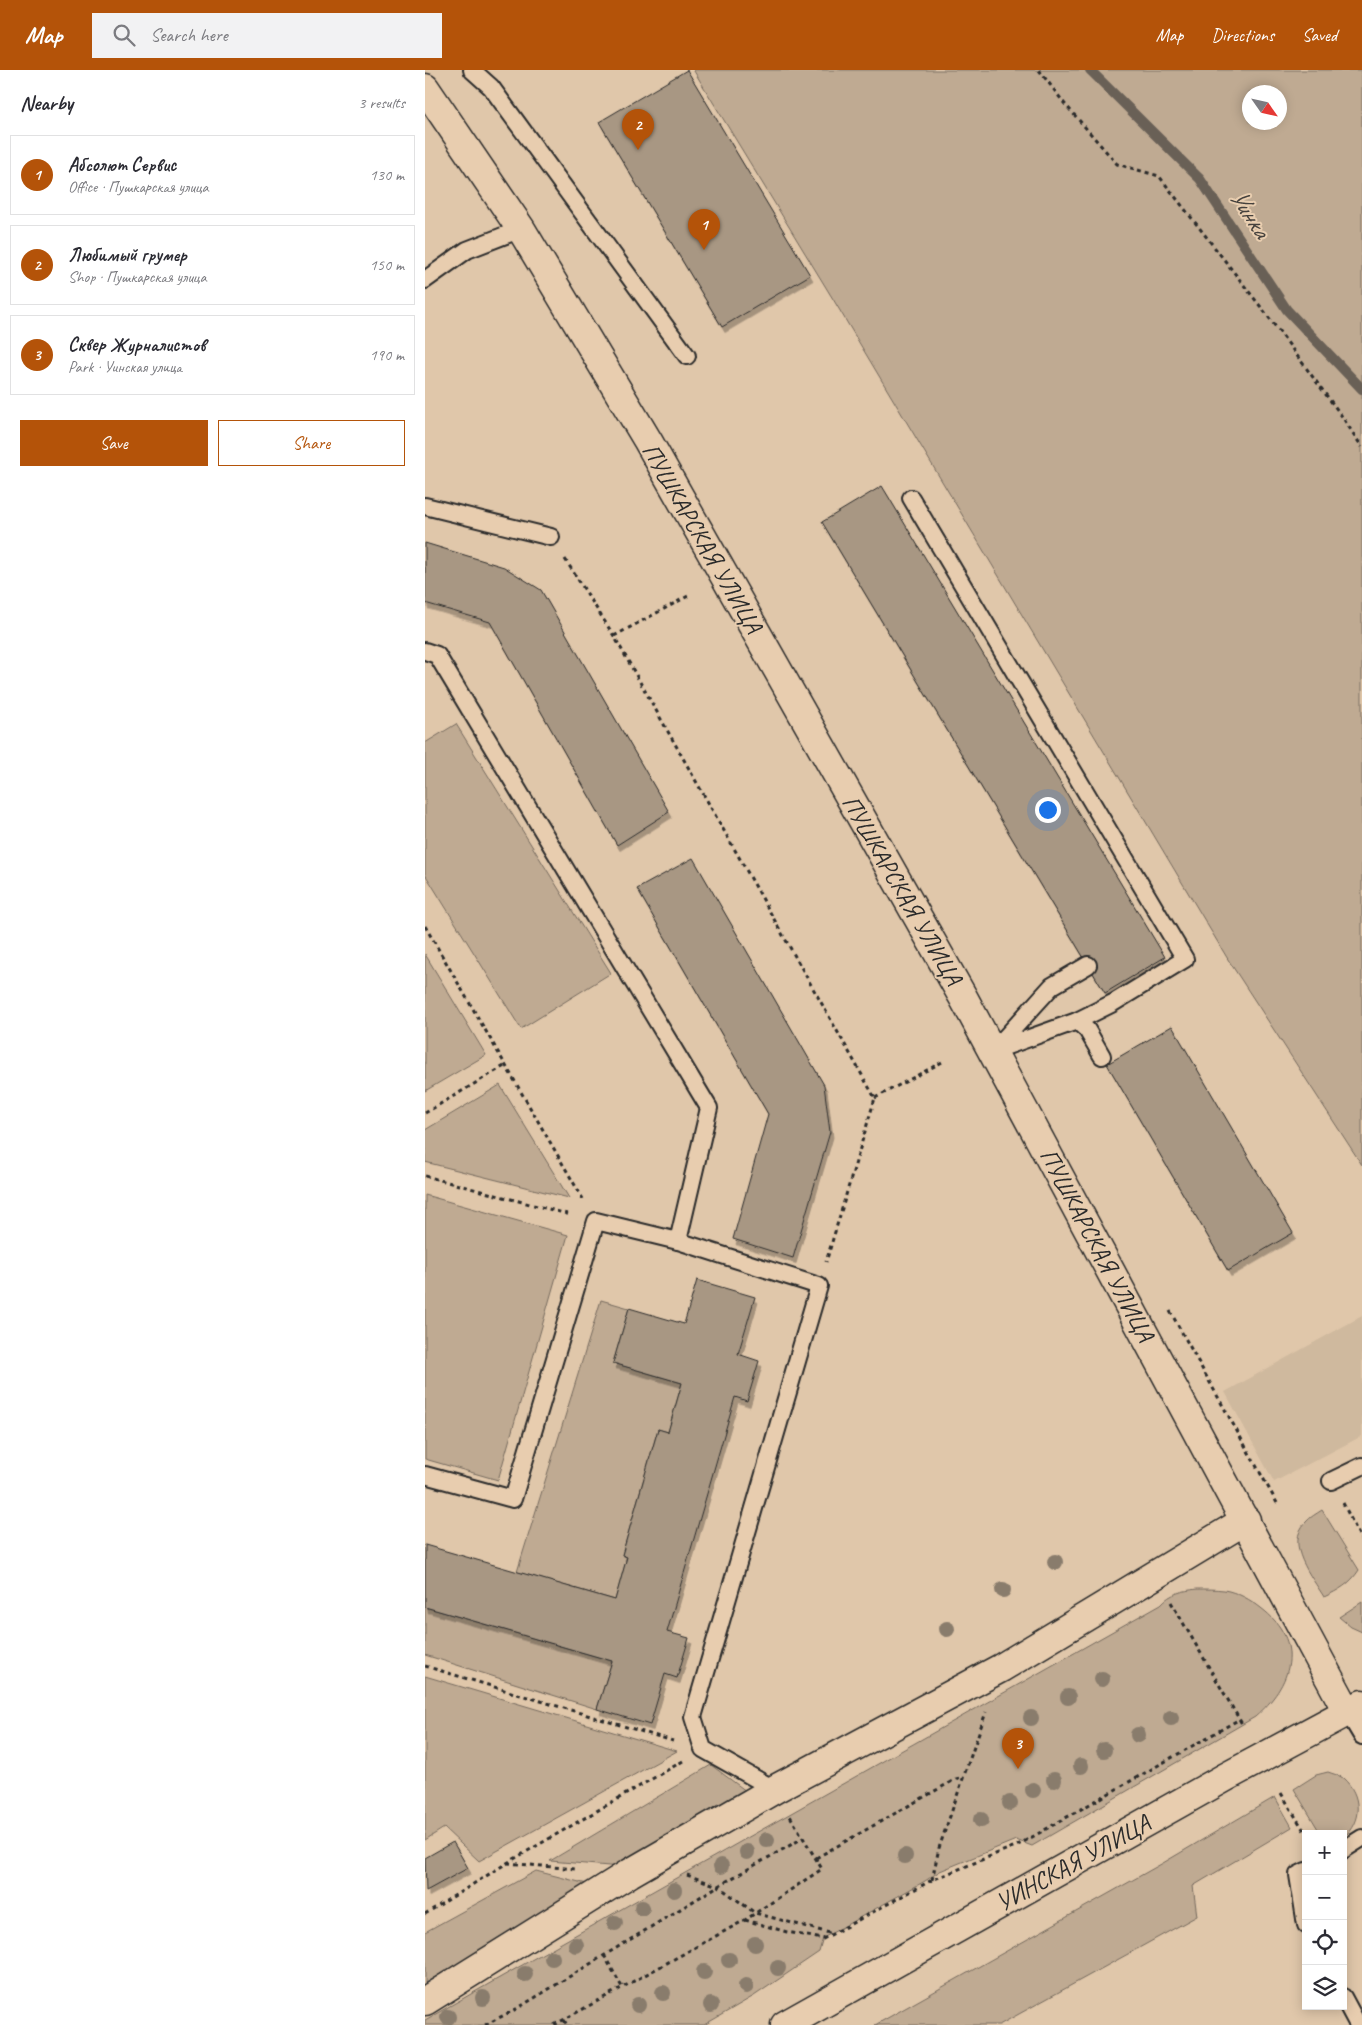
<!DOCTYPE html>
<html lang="en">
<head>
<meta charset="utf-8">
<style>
  body { margin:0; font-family:Caveat,sans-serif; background:#f2f2f3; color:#2b2b33 }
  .controls { position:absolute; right:15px; bottom:15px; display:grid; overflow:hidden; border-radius:0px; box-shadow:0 2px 12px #0003 }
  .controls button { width:45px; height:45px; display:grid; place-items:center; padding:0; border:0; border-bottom:1px solid #e1e1e2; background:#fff; color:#2b2b33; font:25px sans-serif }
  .compass { position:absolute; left:817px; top:15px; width:45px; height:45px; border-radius:50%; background:#fff; box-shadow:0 2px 12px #0003; rotate:124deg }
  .you { position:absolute; left:622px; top:739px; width:18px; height:18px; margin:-12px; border:4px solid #fff; border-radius:50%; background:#1a73e8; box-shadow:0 0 0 8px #1a73e833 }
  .badge { display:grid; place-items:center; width:32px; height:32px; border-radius:50%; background:#b45309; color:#fff; font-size:16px; font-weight:700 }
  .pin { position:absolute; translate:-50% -41px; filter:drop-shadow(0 1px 2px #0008) }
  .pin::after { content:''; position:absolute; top:26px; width:18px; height:15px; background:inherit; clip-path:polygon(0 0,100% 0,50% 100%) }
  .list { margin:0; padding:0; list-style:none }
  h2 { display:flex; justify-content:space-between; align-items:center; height:65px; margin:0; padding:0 20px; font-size:21px }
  h2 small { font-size:16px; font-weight:400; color:#7c7c81 }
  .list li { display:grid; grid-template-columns:32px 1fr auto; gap:15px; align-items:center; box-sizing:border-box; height:80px; margin:0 10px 10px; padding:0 10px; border:1px solid #e1e1e2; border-radius:0px }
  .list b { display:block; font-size:19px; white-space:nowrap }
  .list p { margin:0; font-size:16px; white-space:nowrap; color:#7c7c81 }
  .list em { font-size:16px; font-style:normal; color:#7c7c81 }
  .actions { display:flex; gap:10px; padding:15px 20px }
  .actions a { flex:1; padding:11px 0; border:1px solid #b45309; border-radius:0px; text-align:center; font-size:18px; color:#b45309 }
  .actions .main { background:#b45309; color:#fff }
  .icon { flex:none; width:28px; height:28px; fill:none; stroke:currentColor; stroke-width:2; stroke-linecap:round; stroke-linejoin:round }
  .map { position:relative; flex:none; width:937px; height:1955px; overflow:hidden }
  header { display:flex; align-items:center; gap:30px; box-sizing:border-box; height:70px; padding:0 25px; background:#b45309; color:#fff }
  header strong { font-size:24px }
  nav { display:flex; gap:28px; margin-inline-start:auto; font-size:18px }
  .search { width:350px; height:45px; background:#f2f2f3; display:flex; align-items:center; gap:12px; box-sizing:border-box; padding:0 18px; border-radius:0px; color:#7c7c81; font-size:19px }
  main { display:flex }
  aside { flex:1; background:#fff }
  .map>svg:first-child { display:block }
  .built { fill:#cfb99e }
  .green { fill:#bfaa92; stroke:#756a5e; fill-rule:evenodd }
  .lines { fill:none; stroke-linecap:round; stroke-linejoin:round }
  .stream { stroke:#696057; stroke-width:10 }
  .building { fill:#a89783; stroke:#2b2b2b; filter:url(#shadow) }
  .lane-casing { stroke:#2b2b2b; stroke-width:20 }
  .street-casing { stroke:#2b2b2b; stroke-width:31 }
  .secondary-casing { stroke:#2b2b2b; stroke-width:31 }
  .path { stroke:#2b2b2b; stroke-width:3; stroke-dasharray:4 4; stroke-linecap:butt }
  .lane { stroke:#e8cdaf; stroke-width:16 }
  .street { stroke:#e8cdaf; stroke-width:28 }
  .secondary { stroke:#e8cdaf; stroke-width:28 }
  .tree { fill:#897c6c }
  .labels { text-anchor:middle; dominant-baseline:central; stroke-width:4; stroke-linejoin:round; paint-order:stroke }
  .street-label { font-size:25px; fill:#2b2b2b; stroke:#e8cdaf }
  .water-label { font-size:26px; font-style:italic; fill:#45413d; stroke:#e8cdaf }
</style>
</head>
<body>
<header>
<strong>Map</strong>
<div class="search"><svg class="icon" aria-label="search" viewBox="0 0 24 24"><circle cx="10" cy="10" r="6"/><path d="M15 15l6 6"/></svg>Search here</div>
<nav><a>Map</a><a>Directions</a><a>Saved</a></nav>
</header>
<main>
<aside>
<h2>Nearby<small>3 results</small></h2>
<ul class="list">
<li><span class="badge">1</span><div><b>Абсолют Сервис</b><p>Office · Пушкарская улица</p></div><em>130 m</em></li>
<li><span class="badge">2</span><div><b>Любимый грумер</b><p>Shop · Пушкарская улица</p></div><em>150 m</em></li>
<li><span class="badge">3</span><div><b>Сквер Журналистов</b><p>Park · Уинская улица</p></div><em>190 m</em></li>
</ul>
<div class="actions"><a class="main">Save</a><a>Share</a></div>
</aside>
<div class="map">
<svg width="937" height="1955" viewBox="0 0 937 1955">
  <defs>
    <filter id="shadow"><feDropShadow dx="3" dy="5.5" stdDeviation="0" flood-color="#0004"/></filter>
  </defs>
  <rect width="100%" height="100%" fill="#e0c7aa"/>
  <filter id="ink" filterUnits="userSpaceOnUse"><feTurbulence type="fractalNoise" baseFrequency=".02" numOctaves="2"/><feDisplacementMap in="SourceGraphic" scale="10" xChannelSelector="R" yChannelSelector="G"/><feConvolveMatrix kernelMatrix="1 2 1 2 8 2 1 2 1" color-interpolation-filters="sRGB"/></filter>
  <g filter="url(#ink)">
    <polygon class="built" points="937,1246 937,1366 849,1412 800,1322"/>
    <g class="green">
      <path d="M270,0H937V1095L804,891L408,229L269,1ZM824,22H854V52H824Z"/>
      <polygon points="31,654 186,903 96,959 0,804 0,673"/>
      <polygon points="0,884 61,985 0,1021"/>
      <polygon points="75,1015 144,1128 0,1092 0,1060"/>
      <polygon points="0,1125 143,1165 73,1410 0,1389"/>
      <polygon points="176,1230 204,1238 188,1293 257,1313 243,1362 233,1359 197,1485 202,1487 190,1530 92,1502"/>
      <path d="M897,1440L934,1500C925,1514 914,1520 899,1527C887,1507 859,1474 881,1452C885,1447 891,1444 897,1440Z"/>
      <path d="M772,1519C781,1519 790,1519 799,1520C812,1522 826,1530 836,1538C881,1572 867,1615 830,1647L607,1776L591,1770L515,1801L500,1811L398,1868L394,1882L329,1926L279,1955H0V1950L736,1534C746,1523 757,1521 772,1519Z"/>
      <polygon points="937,1532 937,1562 926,1557 914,1547"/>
      <polygon points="0,1537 187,1591 172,1639 0,1585"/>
      <polygon points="0,1606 252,1681 54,1791 19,1758 0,1770"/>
      <polygon points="286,1695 325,1724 196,1797 125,1791"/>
      <path d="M903,1702C908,1704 914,1705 918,1708C937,1725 937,1751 918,1768V1764H896L869,1719L891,1705Z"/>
      <polygon points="850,1727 867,1757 768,1816 772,1846 574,1955 450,1955 738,1793"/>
      <polygon points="111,1801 166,1815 0,1913 0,1862"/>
    </g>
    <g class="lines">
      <polyline class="stream" points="665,0 775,109 862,240 937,319"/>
    </g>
    <g class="building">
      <polygon points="262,0 385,205 297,257 174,52"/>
      <polygon points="457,416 740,887 680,923 397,452"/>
      <polygon points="0,473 79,497 116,520 244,742 192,775 65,552 0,533"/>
      <polygon points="268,788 399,1015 405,1062 368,1188 308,1169 343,1044 212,819"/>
      <polygon points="747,956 868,1163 803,1201 682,994"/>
      <polygon points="272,1210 330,1227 313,1284 334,1291 322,1331 310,1327 242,1562 264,1568 252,1608 240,1604 225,1655 172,1639 187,1591 0,1537 0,1475 190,1530 202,1487 197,1485 233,1359 243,1362 257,1313 188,1293 204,1238 259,1254"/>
      <polygon points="28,1772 43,1798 1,1821 0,1788"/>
    </g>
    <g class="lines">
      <g class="lane-casing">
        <g id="lane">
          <polyline points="47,0 66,17 262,286"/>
          <polyline points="0,210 42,180 96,159"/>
          <polyline points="486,428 760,889 688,933 652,951 568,981 627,916 663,895"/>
          <polyline points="0,436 126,467"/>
          <polyline points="0,581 12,585 284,1038 253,1171"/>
          <polyline points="652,951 662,960 677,986"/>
          <polyline points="0,1405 88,1429 171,1151 253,1171 394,1216 268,1647 278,1679 349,1719"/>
          <polyline points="906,1411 937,1396"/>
          <polyline points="922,1641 937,1666"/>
          <polyline points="918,1780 937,1768"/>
          <polyline points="881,1801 873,1805 881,1855"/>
          <polyline points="918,1927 933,1955"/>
        </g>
      </g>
      <g class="street-casing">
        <polyline id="street" points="0,1931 205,1803 352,1718 576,1598 821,1450"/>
      </g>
      <g class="secondary-casing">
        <g id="secondary">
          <polyline points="0,18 96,159 223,371 538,927 922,1641"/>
          <polyline points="360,1955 801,1707 937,1634"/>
        </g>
      </g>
      <g class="path">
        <polyline points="614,0 639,33 692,94 734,106 839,241 916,345 937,377"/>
        <polyline points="140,489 189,566 450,1028 401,1192"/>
        <polyline points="189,566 263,526"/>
        <polyline points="0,856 158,1129"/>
        <polyline points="450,1028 519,991"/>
        <polyline points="0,1043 81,995"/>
        <polyline points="0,1106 146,1145"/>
        <polyline points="745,1241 852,1433"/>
        <polyline points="918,1433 937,1471"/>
        <polyline points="746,1532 817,1654"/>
        <polyline points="0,1596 248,1671"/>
        <polyline points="856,1723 881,1764"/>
        <polyline points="391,1788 531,1709 538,1707"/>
        <polyline points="82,1793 151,1799"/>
        <polyline points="262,1805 293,1816 330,1843 408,1864"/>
        <polyline points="507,1810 514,1778 561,1642"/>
        <polyline points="0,1844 82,1793 258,1691"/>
        <polyline points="320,1850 362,1862 398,1869 507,1810 593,1775 813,1650"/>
        <polyline points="179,1885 197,1917"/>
        <polyline points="918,1896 922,1902"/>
        <polyline points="139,1950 142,1955"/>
        <polyline points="60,1955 93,1938 293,1816 378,1768"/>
        <polyline points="129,1955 320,1850 397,1799 365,1746"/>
      </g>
      <use href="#lane" class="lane"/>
      <use href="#street" class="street"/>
      <use href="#secondary" class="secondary"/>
    </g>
    <g class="tree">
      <circle cx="630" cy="1492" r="8"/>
      <circle cx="578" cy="1520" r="8"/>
      <circle cx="522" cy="1559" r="8"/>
      <circle cx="677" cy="1609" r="8"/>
      <circle cx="643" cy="1627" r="8"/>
      <circle cx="606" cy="1648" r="8"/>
      <circle cx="746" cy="1648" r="8"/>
      <circle cx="713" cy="1665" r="8"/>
      <circle cx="679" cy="1680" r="8"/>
      <circle cx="656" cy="1696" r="8"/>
      <circle cx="629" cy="1710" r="8"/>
      <circle cx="608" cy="1720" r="8"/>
      <circle cx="585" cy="1733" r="8"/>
      <circle cx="556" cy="1750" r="8"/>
      <circle cx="342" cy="1770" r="8"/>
      <circle cx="322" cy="1782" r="8"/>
      <circle cx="480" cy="1786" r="8"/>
      <circle cx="296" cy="1796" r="8"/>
      <circle cx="249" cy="1820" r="8"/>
      <circle cx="217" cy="1838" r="8"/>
      <circle cx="190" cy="1853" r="8"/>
      <circle cx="330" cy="1874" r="8"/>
      <circle cx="151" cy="1875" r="8"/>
      <circle cx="127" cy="1888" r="8"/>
      <circle cx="304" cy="1890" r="8"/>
      <circle cx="353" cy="1898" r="8"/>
      <circle cx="279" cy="1902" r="8"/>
      <circle cx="100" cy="1904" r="8"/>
      <circle cx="321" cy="1916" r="8"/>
      <circle cx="238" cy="1923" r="8"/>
      <circle cx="58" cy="1928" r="8"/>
      <circle cx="213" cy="1935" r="8"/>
      <circle cx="286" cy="1935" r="8"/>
      <circle cx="23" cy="1947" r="8"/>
    </g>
  </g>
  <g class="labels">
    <g class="street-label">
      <text transform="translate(277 468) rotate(60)">ПУШКАРСКАЯ УЛИЦА</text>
      <text transform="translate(477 820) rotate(60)">ПУШКАРСКАЯ УЛИЦА</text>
      <text transform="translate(672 1175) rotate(62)">ПУШКАРСКАЯ УЛИЦА</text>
      <text transform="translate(648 1793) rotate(-29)">УИНСКАЯ УЛИЦА</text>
    </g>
    <g class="water-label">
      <text transform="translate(825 143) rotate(57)">Уинка</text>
    </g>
  </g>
</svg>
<div class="controls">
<button>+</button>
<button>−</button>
<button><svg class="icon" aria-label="locate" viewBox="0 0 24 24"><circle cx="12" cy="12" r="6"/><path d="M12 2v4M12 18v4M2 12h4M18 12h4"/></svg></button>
<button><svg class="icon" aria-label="layers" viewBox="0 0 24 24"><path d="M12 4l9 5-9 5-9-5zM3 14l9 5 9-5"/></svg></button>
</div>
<svg class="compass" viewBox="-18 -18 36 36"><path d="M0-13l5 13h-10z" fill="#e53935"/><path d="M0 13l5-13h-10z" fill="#7c7c81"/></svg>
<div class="you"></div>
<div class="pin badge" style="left:279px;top:180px">1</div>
<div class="pin badge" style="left:213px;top:80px">2</div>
<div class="pin badge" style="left:593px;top:1699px">3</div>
</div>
</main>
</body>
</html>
